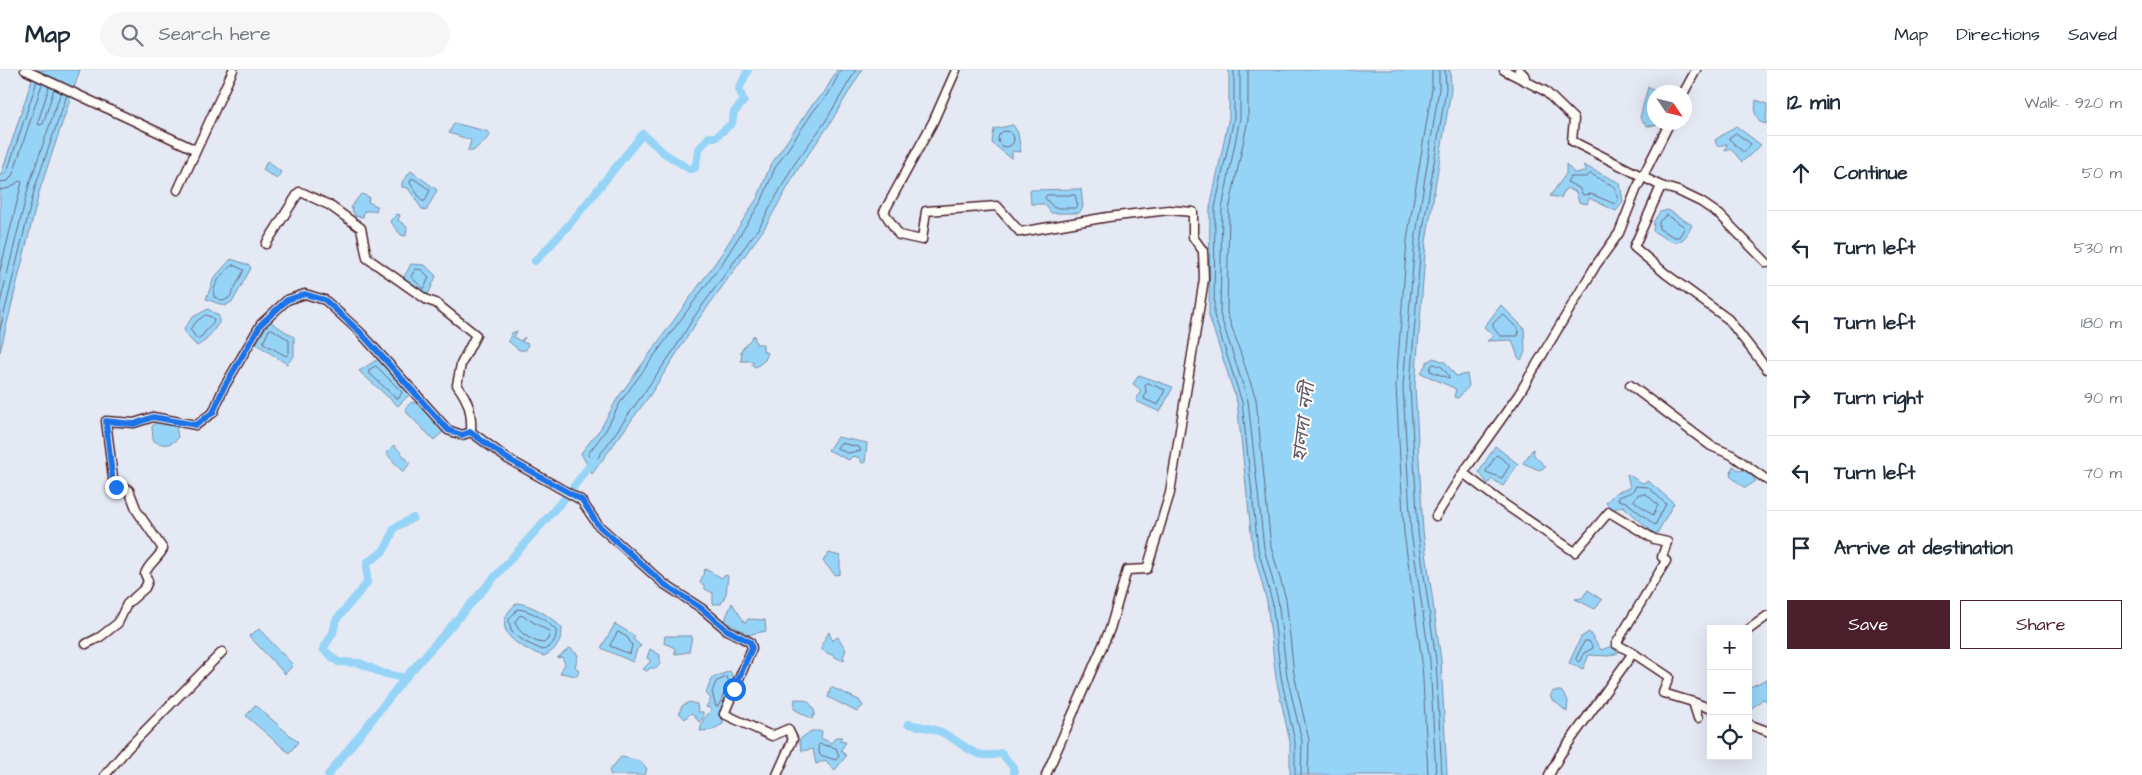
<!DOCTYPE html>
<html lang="en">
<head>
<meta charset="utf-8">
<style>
  body { margin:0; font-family:"Architects Daughter","Noto Sans Bengali",sans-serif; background:#f6f6f7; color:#1f2937 }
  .controls { position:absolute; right:15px; bottom:15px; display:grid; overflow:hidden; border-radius:0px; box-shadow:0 5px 20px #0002 }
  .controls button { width:45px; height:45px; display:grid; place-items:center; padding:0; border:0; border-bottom:1px solid #e0e1e3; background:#fff; color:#1f2937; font:25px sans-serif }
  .compass { position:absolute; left:1647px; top:15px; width:45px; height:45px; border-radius:50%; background:#fff; box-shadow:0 5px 20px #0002; rotate:125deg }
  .stop { position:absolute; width:15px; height:15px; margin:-11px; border:4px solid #1a73e8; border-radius:50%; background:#fff }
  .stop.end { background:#1a73e8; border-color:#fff; box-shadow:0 1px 5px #0008 }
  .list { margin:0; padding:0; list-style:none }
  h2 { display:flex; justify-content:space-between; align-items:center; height:65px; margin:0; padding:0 20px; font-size:21px }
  h2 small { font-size:16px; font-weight:400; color:#747a83 }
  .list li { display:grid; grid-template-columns:32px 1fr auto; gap:15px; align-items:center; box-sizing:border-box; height:75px; padding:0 20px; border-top:1px solid #e0e1e3 }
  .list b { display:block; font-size:19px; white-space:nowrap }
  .list em { font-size:16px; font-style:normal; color:#747a83 }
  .actions { display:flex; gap:10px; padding:15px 20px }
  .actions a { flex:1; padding:11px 0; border:1px solid #4a1f2b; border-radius:0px; text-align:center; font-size:18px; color:#4a1f2b }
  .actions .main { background:#4a1f2b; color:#fff }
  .icon { flex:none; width:28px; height:28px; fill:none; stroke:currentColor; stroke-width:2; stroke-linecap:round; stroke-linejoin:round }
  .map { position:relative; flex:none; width:1767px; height:705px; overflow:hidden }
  header { display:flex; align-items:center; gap:30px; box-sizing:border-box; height:70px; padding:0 25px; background:#fff; border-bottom:1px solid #e0e1e3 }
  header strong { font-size:24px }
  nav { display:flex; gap:28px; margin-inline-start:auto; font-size:18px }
  .search { width:350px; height:45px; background:#f6f6f7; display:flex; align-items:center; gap:12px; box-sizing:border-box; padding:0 18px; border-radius:28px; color:#747a83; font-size:19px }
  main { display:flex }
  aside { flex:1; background:#fff }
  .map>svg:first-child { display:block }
  .water { fill:#96d4f7; stroke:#788ca5 }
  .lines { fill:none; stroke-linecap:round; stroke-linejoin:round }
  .shore { stroke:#68677d; stroke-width:1 }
  .canal { stroke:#96d4f7; stroke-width:8 }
  .street-casing { stroke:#4a1f2b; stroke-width:11 }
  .street { stroke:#fdfcf7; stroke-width:8 }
  .route { stroke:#1a73e8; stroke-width:6 }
  .labels { text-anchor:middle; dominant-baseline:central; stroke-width:4; stroke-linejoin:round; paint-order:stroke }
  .water-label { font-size:19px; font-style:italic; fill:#615568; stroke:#fdfcf7 }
</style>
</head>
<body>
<header>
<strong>Map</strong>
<div class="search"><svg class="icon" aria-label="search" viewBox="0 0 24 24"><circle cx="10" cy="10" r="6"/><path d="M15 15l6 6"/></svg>Search here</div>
<nav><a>Map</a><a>Directions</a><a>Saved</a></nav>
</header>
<main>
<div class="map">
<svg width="1767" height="705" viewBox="0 0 1767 705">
  <rect width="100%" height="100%" fill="#e5e9f4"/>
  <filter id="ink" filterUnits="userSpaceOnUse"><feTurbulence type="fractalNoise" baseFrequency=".02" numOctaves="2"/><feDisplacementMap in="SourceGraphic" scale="10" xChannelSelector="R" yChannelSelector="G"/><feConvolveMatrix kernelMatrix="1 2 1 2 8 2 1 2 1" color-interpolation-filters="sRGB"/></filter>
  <g filter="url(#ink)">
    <g class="water">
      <polygon points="35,0 80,0 40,119 0,282 0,108"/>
      <polygon points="837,0 862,0 829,55 798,99 764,159 698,250 650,325 592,404 581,383 601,358 617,329 718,189 758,127 770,96 811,36 824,23"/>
      <polygon points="1229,0 1450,0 1451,20 1426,172 1415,316 1423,461 1441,590 1447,705 1290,705 1290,672 1276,608 1267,532 1253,480 1237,332 1209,246 1210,138 1229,47"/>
      <polygon points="1648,17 1656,22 1654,52 1664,53 1662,55 1647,56 1640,48"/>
      <polygon points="1756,30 1767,34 1766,54 1760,52 1755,43"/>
      <polygon points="454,53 489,62 490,66 473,81 468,81 471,70 449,63"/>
      <polygon points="1013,55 1018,63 1021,82 1012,81 1012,89 992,73 994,59"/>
      <polygon points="1736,56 1761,75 1742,92 1731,79 1725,80 1727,74 1717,76 1715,70"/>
      <polygon points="267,91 281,102 277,109 263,100"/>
      <polygon points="1566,94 1574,103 1586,102 1583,95 1620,113 1623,132 1616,141 1589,128 1587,134 1579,132 1576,122 1566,118 1561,128 1550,126 1566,104"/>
      <polygon points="411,101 437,120 426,141 422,139 408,118 402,117 402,112"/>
      <polygon points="1081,119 1083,137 1079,143 1051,143 1045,134 1031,134 1030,120"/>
      <polygon points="361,124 369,127 368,132 377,136 376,141 364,141 363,147 355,146 351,137"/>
      <path d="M1668,140L1692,155C1681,180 1672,173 1653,161L1654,151L1660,142Z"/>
      <polygon points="397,144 400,145 398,150 407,157 406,166 401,165 390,151"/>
      <polygon points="231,189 249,195 251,198 233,231 225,236 206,229 214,208"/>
      <polygon points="411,194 425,195 436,206 428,225 420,224 404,207"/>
      <polygon points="1501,235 1524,258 1525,283 1521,290 1518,287 1512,270 1487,271 1494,266 1484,257"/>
      <polygon points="208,239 219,246 219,253 206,270 197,276 186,265 184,258 193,247"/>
      <polygon points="269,251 294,267 294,286 287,294 256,274"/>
      <polygon points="517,261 514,267 520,271 525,267 522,272 528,274 526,280 519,280 508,271 512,263"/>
      <polygon points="754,265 756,274 763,274 763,281 768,283 765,290 756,297 752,295 753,291 741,291 742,282 740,282"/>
      <polygon points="1433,288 1445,292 1456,306 1467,304 1469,316 1458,328 1454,327 1456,319 1421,303 1427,292"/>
      <polygon points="378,289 410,324 398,336 359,301"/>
      <polygon points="1139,305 1173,317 1160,342 1136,331 1141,320 1133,314"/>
      <polygon points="412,332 419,334 444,361 434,370 408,344 405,338"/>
      <path d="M157,352L176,355L178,368C171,376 161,376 153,370L152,356Z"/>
      <polygon points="837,367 867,373 865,393 862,393 860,388 853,386 849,390 828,380"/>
      <polygon points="394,375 410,393 403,402 386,383"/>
      <polygon points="1495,376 1518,394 1503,416 1492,409 1488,414 1479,402"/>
      <polygon points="1533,379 1534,385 1546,397 1539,400 1523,393"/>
      <polygon points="1733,396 1740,401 1746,399 1756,411 1745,418 1730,406"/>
      <polygon points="1627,404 1642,413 1648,411 1674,433 1656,465 1623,436 1612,440 1606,433 1615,423 1630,418"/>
      <polygon points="829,483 840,486 840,504 835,505 823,491"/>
      <polygon points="705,499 722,508 725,505 728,506 726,524 721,534 713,534 713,523 705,519 704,515 700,513"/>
      <polygon points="1588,520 1602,530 1595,539 1575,529 1582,528"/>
      <path d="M517,533C533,535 550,546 562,558C562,572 556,580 544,586C519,578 486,559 517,533Z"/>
      <polygon points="732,533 745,553 748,549 765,550 766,561 742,566 743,561 724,552"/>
      <polygon points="615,554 635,566 633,569 641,576 637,579 633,592 601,578"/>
      <polygon points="259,559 293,595 285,604 249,566"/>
      <polygon points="829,562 832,571 838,567 846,580 843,587 845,589 841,590 822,580 822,574"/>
      <polygon points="1589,562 1601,580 1612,576 1618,583 1609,586 1589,585 1583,599 1569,593 1581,567"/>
      <polygon points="665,566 692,566 689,582 675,584 675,578 664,573"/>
      <polygon points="570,578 578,585 575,597 579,600 577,606 560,603 565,594 562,587 557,588"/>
      <polygon points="650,579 660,585 660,593 657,598 650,598 647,601 643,599 651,591 647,588"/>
      <polygon points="730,601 735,611 722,642 718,645 723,648 723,654 711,660 700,661 703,650 712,639 706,637 711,629 706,623 712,608"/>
      <polygon points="1767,609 1767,631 1763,629 1752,638 1748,636 1748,618"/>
      <polygon points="831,617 859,630 863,636 857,642 828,627"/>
      <polygon points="1553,621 1561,621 1568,630 1567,642 1550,627"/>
      <path d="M795,629C806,629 811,631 815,643L812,649L794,639Z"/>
      <polygon points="689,632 697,634 698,642 703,642 703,648 699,652 695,646 691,643 685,649 679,643 682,636"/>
      <polygon points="255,635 298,672 289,683 246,646"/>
      <polygon points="811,661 822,661 821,668 831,673 836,667 842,667 839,671 846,672 841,680 846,686 835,700 825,690 816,694 813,679 802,681 799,670"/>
      <polygon points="621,687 640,691 647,699 645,705 611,705 609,701"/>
    </g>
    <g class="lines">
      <g class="shore">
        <polyline points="841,0 828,25 815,39 775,98 762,130 723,192 621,331 606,360 588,384 592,393 595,392 674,280 694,247 760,156 793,96 825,52 856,0"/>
        <polyline points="1234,0 1234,48 1215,138 1214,245 1242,332 1258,479 1272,531 1281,607 1295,672 1295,705"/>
        <polyline points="1240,0 1240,48 1222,139 1220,244 1248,331 1264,478 1278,530 1287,606 1302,671 1301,705"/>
        <polyline points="1248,0 1248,50 1229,140 1227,243 1256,329 1271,477 1286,529 1294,604 1309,670 1308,705"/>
        <polyline points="49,17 38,52 39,55 43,54 54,19"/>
        <circle cx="1006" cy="69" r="8"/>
        <polygon points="1736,63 1751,74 1744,83 1729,69"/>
        <polygon points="1591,104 1615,117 1618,130 1615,134 1591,124 1583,125 1579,118 1567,112 1570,107 1585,107"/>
        <polyline points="0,106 7,102 37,11"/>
        <polygon points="414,109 430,120 425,131 422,131 410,113 411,109"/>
        <polyline points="0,112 8,111 13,104 42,14"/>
        <polyline points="0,120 10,118 19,111 22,112 0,201"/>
        <polygon points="1047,125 1075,125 1078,136 1075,138 1054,138 1045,128"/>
        <polygon points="1667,145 1685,157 1679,167 1674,167 1659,159 1659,152"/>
        <path d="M233,195L244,200L230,227L224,231L214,227C211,216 224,200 233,195Z"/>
        <polygon points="416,199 422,200 429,207 424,219 411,207"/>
        <polyline points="0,233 29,115 61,22"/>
        <polygon points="1503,244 1519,260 1518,266 1500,266 1493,257 1493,254"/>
        <polygon points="206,245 213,248 214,251 202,266 197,269 190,259 197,251"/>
        <polygon points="272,259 289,270 289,283 286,286 263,273 269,260"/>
        <polyline points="0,260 35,117 67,25"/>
        <polygon points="1434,294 1442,297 1449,306 1449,308 1430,301 1431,296"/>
        <polygon points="376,296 402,322 399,328 396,328 369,303 369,300"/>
        <polygon points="1148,313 1165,320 1158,335 1144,329 1146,321 1145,315"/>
        <polygon points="841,373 859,377 861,381 847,383 837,378"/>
        <polygon points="1497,385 1510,395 1502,408 1486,402"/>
        <polygon points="1636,416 1648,417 1666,434 1655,455 1626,432 1618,430 1619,427 1632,422"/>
        <polygon points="1639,424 1646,424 1658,435 1653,445 1634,431"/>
        <path d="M518,539C531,540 547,551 556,560C557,569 552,577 543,580L525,572L511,561L509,550Z"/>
        <path d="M523,546L550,562L548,569L544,573C534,573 517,562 515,552L519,546Z"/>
        <polygon points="618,562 627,567 632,575 630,584 610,576"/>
        <polygon points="1585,571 1589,571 1593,578 1584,583 1581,591 1578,592 1576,589"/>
        <polygon points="727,607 729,612 719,635 716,637 712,622 716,612"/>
        <polygon points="820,674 836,678 839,686 836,690 820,685 818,676"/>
        <polyline points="1428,705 1422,591 1404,463 1396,316 1407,170 1432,19 1432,0"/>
        <polyline points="1436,705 1430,591 1411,462 1403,316 1415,171 1439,19 1439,0"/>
        <polyline points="1442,705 1436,590 1418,462 1410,316 1421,172 1446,19 1445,0"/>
      </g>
      <g class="canal">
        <path d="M535,191C575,152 607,106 643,64L664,83L689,99L695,98L699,79L709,67H716L732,53L734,42L744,31L739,19L748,0"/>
        <path d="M405,608L382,603L360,593L338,592L323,579L333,563L336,550L367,513V492C384,484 388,476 394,458L413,448"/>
        <path d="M908,654C919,656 933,658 943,663C964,673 975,692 1001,683L1014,698V705"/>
        <polyline points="328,705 405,608 564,429 594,390"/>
      </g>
      <g class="street-casing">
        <g id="street">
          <polyline points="25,0 196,80"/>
          <polyline points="956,0 933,52 884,142 899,165 922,170 926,141 997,136 1020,162 1108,147 1169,140 1193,142 1193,167 1203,181 1204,209 1170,423 1147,499 1127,500 1110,559 1046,705"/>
          <polyline points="1504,0 1545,21 1574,49 1572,71 1661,116 1678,121 1701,132 1720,145 1767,193"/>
          <polyline points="1519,0 1524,5 1526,11"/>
          <polyline points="1684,22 1696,0"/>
          <polyline points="1661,116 1634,177 1666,204 1728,249 1767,299"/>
          <polyline points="178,120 233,0"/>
          <path d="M266,174L299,122L303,123L329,135L361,158L367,188L427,230L436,233L476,265L461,294L457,315C469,331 472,343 471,362L508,389L581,430L598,455L664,514L701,538L727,560L750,572L752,578L724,644L772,666L788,659L793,669L777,705"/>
          <polyline points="1630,315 1711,376 1732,385 1767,410"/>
          <polyline points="1463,403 1504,434 1575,482 1609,442 1654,469 1667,472 1662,487 1666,491 1616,574 1633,583 1560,685 1549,705"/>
          <polyline points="1436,446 1463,403 1519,324 1596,195 1619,163 1636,120 1670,52"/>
          <polyline points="1748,560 1767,546"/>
          <path d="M86,574L100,567L118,553L127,534L145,518L148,511L145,504C148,494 158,489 163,479L137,441L129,420L126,418L114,416L106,351L134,353L153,347L196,355C203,351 206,346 213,343L223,319L261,254L287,230L305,224L325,230L360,262L448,360L462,365L471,362"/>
          <polyline points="1633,583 1669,607 1663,623 1693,632 1698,648"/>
          <polyline points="1693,632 1711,639"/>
          <polyline points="1748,654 1767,661"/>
          <polyline points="105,705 128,678 222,582"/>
        </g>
      </g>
      <use href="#street" class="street"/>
    </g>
  </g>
  <g class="lines" filter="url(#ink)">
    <path class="route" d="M116,417L113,414L106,351L134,354L153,347L196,355C203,351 206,346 213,343L223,319L261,254L287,230L305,224L325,230L360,262L448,360L462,365L470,362L508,389L582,430L598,455L664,514L701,538L727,560L750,572L752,578L734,619"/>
  </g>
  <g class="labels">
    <g class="water-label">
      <text transform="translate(1304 352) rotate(-83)">হালদা নদী</text>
    </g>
  </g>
</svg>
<div class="controls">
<button>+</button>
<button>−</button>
<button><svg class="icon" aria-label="locate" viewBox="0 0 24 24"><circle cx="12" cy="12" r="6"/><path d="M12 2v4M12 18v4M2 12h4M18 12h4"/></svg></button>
</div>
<svg class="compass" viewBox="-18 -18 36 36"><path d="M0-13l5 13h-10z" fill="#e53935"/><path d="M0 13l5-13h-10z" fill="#747a83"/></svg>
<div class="stop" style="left:734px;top:619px"></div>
<div class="stop end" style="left:116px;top:417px"></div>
</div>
<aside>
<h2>12 min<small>Walk · 920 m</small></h2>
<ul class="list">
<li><svg class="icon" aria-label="ahead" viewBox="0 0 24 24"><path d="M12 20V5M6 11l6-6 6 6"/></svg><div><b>Continue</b></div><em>50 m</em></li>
<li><svg class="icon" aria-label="left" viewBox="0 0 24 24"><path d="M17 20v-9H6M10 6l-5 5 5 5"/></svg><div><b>Turn left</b></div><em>530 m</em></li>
<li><svg class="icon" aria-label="left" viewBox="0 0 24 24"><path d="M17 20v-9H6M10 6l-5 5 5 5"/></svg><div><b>Turn left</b></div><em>180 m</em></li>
<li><svg class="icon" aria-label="right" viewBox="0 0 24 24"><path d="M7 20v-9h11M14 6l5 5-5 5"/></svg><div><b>Turn right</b></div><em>90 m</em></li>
<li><svg class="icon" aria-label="left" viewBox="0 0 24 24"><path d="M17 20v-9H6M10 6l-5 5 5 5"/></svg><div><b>Turn left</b></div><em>70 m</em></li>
<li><svg class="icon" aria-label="arrive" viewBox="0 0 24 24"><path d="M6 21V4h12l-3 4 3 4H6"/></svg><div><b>Arrive at destination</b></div></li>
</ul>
<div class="actions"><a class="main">Save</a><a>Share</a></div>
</aside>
</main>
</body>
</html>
